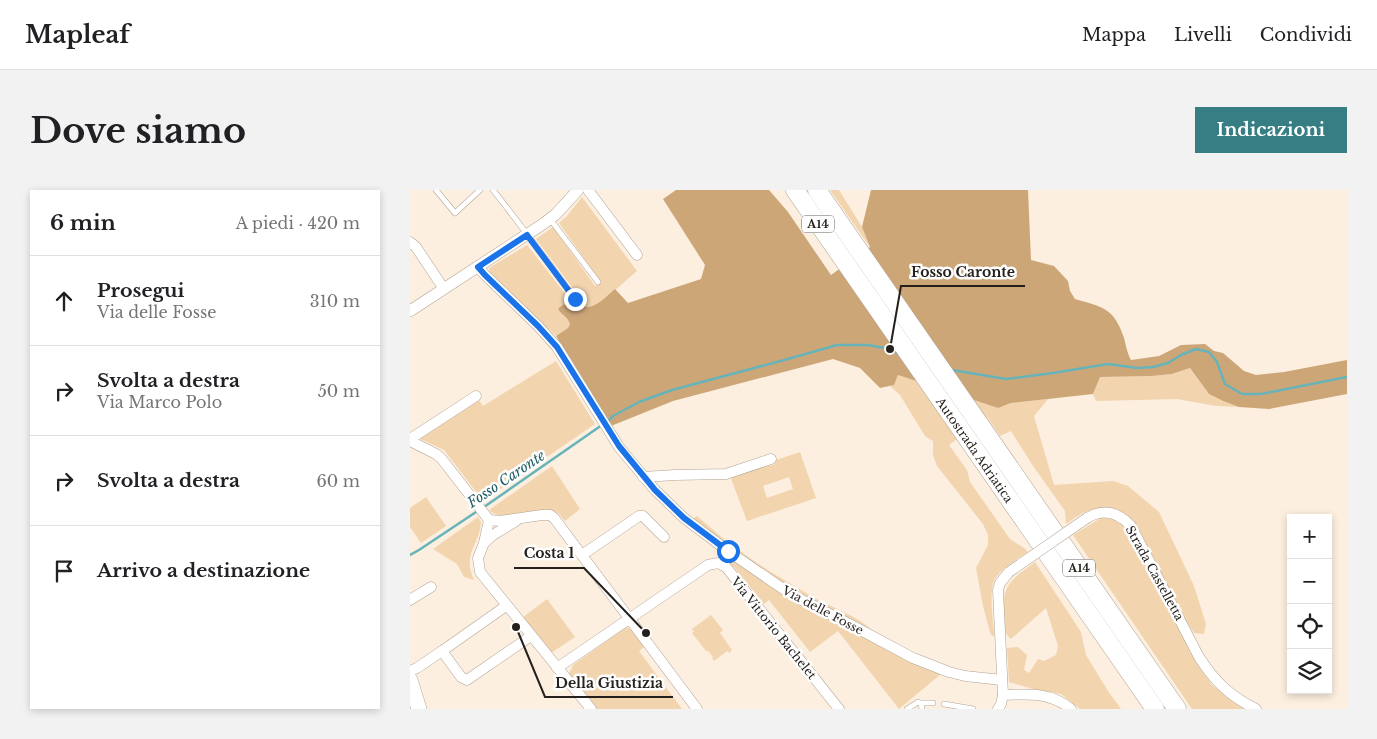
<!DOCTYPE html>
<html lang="it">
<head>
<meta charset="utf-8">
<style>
  body { margin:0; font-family:"Libre Baskerville",serif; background:#f2f2f2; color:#202124 }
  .controls { position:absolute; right:15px; bottom:15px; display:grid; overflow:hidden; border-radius:0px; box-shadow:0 2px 8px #0003 }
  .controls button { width:45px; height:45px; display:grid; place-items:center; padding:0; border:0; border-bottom:1px solid #e0e0e0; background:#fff; color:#202124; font:25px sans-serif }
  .stop { position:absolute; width:15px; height:15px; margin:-11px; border:4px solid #1a73e8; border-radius:50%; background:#fff }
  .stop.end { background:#1a73e8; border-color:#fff; box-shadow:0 1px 5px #0008 }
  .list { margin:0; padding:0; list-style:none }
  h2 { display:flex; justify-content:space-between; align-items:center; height:65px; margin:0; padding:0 20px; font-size:21px }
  h2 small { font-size:16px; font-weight:400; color:#757577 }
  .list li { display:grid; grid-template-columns:32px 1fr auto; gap:15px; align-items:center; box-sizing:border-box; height:90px; padding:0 20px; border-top:1px solid #e0e0e0 }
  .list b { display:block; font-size:19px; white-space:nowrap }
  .list p { margin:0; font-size:16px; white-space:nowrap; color:#757577 }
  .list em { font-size:16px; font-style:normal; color:#757577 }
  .icon { flex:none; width:28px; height:28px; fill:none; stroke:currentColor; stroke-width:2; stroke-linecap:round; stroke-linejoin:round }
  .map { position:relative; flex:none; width:937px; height:519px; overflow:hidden; border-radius:0px }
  header { display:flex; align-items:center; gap:30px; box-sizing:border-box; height:70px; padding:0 25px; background:#fff; border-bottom:1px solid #e0e0e0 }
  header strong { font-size:24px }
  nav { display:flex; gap:28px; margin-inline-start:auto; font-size:18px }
  .intro { display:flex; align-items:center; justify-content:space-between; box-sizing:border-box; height:120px; padding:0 30px }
  h1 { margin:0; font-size:35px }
  .button { padding:12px 22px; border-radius:0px; background:#367e84; color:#fff; font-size:18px; font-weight:700 }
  main { display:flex; gap:30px; padding:0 30px }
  aside { flex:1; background:#fff; border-radius:0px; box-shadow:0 2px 8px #0003 }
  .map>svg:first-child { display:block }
  .green { fill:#f2d4af; fill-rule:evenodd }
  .forest { fill:#cda678 }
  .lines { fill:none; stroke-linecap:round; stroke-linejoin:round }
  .stream { stroke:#66b3b9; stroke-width:2.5 }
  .service-casing { stroke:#afa395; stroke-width:6 }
  .minor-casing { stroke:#afa395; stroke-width:11 }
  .tertiary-casing { stroke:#afa395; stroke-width:12 }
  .primary-casing { stroke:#afa395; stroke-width:16 }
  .motorway-casing { stroke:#afa395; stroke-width:19 }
  .service { stroke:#fff; stroke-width:5 }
  .minor { stroke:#fff; stroke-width:10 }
  .tertiary { stroke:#fff; stroke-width:11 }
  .primary { stroke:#fff; stroke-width:15 }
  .motorway { stroke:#fff; stroke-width:18 }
  .minor-bridge-casing { stroke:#afa395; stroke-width:11; stroke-linecap:butt }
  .minor-bridge { stroke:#fff; stroke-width:10 }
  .route { stroke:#1a73e8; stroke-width:6 }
  .labels { text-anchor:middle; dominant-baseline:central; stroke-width:5; stroke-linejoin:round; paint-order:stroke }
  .shield { fill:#fefefe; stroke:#66635f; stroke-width:1 }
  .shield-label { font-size:11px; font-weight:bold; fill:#25201b }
  .street-label { font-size:12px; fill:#25201b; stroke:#fefefe }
  .water-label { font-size:14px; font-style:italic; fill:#1e5e63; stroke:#fefefe }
  .leader { fill:none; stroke:#25201b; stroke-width:2 }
  .callout-dot { fill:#25201b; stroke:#fefefe; stroke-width:2 }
  .callout-label { font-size:14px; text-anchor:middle; font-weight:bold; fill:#25201b; stroke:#fefefe; stroke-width:5; stroke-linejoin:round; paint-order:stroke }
</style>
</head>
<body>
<header>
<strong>Mapleaf</strong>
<nav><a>Mappa</a><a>Livelli</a><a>Condividi</a></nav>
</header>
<div class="intro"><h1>Dove siamo</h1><a class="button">Indicazioni</a></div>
<main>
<aside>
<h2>6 min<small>A piedi · 420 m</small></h2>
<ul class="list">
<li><svg class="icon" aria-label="ahead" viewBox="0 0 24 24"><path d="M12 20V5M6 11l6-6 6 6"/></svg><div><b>Prosegui</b><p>Via delle Fosse</p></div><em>310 m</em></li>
<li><svg class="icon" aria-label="right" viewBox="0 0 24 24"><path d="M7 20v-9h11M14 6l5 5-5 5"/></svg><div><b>Svolta a destra</b><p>Via Marco Polo</p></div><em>50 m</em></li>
<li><svg class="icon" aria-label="right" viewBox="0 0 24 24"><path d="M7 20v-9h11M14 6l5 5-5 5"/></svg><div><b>Svolta a destra</b></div><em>60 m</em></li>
<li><svg class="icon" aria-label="arrive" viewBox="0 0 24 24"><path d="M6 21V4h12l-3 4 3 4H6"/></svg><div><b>Arrivo a destinazione</b></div></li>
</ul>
</aside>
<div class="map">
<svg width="937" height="519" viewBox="0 0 937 519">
  <rect width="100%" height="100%" fill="#fcefdf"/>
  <g class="green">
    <polygon points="420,0 429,0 452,37 460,57"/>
    <path d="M172,7L227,81C216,90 193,113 181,116C176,117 173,116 169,114L149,122L159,131L160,133L158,138L146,146L80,84L79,78L117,55L161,111L168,108V105L126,49L143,37L185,96L191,92L149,33L157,26Z"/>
    <polygon points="146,171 185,234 73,311 34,260 8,248 68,209 73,216"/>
    <polygon points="780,178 799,204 813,211 829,217 806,216 767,209 686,211 683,204 690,187 742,186 762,184"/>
    <path d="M488,185L588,218L601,213L638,209L624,226L644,295L703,291L718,296L749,322L784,396L796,434L794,444L784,443L776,431L728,338C725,334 721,329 718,326C713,322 705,320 699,319C680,316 671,324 656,334L655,321L623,276L601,241L590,246L577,227L539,255L557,280L560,292L600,349L614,358L618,362C607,369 594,377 586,387C578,397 583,429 584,442V446H582L580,442L573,416L566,378L578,355V345L573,334L527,276L523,265V251L515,246L490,205L480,196L484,195Z"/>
    <path d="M390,262L406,308L337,331L320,286L357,273L360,276L365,274L366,270ZM379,287L383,299L357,308L353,296Z"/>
    <path d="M142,276L170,319L155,331C152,328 150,324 146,322C129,313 92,335 79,320Z"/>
    <polygon points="16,307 36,336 11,353 0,337 0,318"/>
    <path d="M287,326C297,334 306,343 316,351C320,355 325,356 329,360C352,378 378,392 403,407C422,418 452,427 465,444L400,412L281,330Z"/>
    <path d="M68,327L71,332C69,357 52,362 64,390L54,387L47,374L23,359Z"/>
    <path d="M691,328C708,328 713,333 722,347L790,478L802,495L834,519H782L663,345Z"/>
    <polygon points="314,364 339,380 501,472 531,484 489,519 428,441 400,462 359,410 354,414 324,377 318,372 307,368"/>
    <path d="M625,372L671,442L676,465L698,501L711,519H670L651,504L623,499L599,492L597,458L608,457L617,465L614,480L619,483L628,469L634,471L646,465L648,456L636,418L601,449C595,445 595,438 594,431C591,396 598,392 625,372Z"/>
    <polygon points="137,409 165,447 141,463 112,428"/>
    <polygon points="301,425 313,440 310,443 322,460 319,463 317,461 304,471 302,468 303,467 298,461 296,461 282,443 284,442 282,439"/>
    <polygon points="216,437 222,440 234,457 229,461 272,519 187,519 159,484 163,475"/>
  </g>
  <path class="forest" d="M266,0H359L378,22L421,85L460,57L452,37L461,0H618L621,70L644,76L658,91L660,101L665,109C693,117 704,118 714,148C716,155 717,163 721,170L749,166L771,155L795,154L804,161L813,163L834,181L846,185L874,182L937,170V204L859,219L829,217L813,211L799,204L780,178L762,184L742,186L690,187L683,204L601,213L588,218L488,185L484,195L470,198L450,178L423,169L263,211L201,236L146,146L158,138L160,134C158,127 151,125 148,119C158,107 171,120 182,116C191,113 199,104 205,99L218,113L291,89L295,75L253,9Z"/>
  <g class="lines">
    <g class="stream">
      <polyline points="542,180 596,189 643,183 698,174 727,178 743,177 758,173 771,165 786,159 799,162 807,172 815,194 832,204 851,204 937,187"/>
      <polyline points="197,232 203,226 229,212 262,200 378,169 427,155 458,155 480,159 489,164"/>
      <polyline points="74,317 192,235"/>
      <polyline points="0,365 9,360 69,320"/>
    </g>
    <g class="service-casing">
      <g id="service">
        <polyline points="26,0 45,23 70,0"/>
        <path d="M83,0C111,35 138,72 165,109"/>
        <polyline points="140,29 188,92"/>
        <polyline points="510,513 523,513"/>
        <polyline points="534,514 563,519"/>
        <polyline points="497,519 508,512 511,514 512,519"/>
      </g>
    </g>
    <g class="minor-casing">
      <g id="minor">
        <polyline points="178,0 227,65"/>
        <polyline points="0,52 6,57 34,99"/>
        <polyline points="68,77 75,85 128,136 147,157 209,257 245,300 274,328 318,361 382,405 445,437 503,468 539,482 555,486 592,490"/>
        <polyline points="0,249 66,206"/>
        <polyline points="0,251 26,264 31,268 79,330"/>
        <polyline points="233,287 265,285 316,284 361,269"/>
        <path d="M677,328C693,318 708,322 721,336L789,467C805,492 820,506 846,519"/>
        <polyline points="79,330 90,331 132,325 140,325 144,328 287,519"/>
        <polyline points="79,330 74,353 68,368 70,382 181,519"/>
        <polyline points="74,353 83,345 106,331"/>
        <polyline points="172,365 229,326 233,326 254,347"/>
        <polyline points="0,410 21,397"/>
        <polyline points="32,461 96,416"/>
        <polyline points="147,478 298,375 308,373 316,377 429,519"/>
        <polyline points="0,481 7,478 32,461 51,487 57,490 121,446"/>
        <path d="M593,505C617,504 641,502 661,519"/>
        <polyline points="588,519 591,514 593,505 588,400 590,393 599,382"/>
      </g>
    </g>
    <g class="tertiary-casing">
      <polyline id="tertiary" points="0,121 133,34 146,24 168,0"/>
    </g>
    <g class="primary-casing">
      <polyline id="primary" points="0,490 9,519"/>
    </g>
    <g class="motorway-casing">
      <g id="motorway">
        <path id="s1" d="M385,0L745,519"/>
        <polyline points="407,0 767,519"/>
      </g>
    </g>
    <use href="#service" class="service"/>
    <use href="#minor" class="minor"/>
    <use href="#tertiary" class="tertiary"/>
    <use href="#primary" class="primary"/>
    <use href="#motorway" class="motorway"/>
    <g class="minor-bridge-casing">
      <polyline id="minor-bridge" points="599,382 677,328"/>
    </g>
    <use href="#minor-bridge" class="minor-bridge"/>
  </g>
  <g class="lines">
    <polyline class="route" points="165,109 117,45 68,77 75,85 128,136 147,157 209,256 245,300 274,328 318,361"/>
  </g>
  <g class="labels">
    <g class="shield">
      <rect x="392" y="25.5" width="32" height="17" rx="4"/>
      <rect x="653" y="369.5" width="32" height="17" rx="4"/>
    </g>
    <g class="shield-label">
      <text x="408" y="34">A14</text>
      <text x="669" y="378">A14</text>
    </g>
    <g class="street-label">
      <text stroke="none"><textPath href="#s1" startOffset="316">Autostrada Adriatica</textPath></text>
      <text transform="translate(745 383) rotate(61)">Strada Castelletta</text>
      <text transform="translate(413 420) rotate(28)">Via delle Fosse</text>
      <text transform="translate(364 438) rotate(51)">Via Vittorio Bachelet</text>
    </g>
    <g class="water-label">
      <text transform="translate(96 289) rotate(-34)">Fosso Caronte</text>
    </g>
  </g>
  <path class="leader" d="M480 159L491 96H615M236 443L174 378H104M106 437L135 507H263"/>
  <g class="callout-dot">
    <circle cx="480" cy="159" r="5"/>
    <circle cx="236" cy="443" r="5"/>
    <circle cx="106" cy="437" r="5"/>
  </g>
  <g class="callout-label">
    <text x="553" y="87">Fosso Caronte</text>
    <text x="139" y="368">Costa 1</text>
    <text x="199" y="498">Della Giustizia</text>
  </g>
</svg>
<div class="controls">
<button>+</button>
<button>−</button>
<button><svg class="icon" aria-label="locate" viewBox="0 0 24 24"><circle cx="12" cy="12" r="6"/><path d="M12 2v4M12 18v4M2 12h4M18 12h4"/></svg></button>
<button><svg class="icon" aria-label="layers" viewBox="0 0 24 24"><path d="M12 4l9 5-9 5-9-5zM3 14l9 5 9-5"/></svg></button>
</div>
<div class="stop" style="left:318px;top:361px"></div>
<div class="stop end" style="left:165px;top:109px"></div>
</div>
</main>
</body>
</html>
